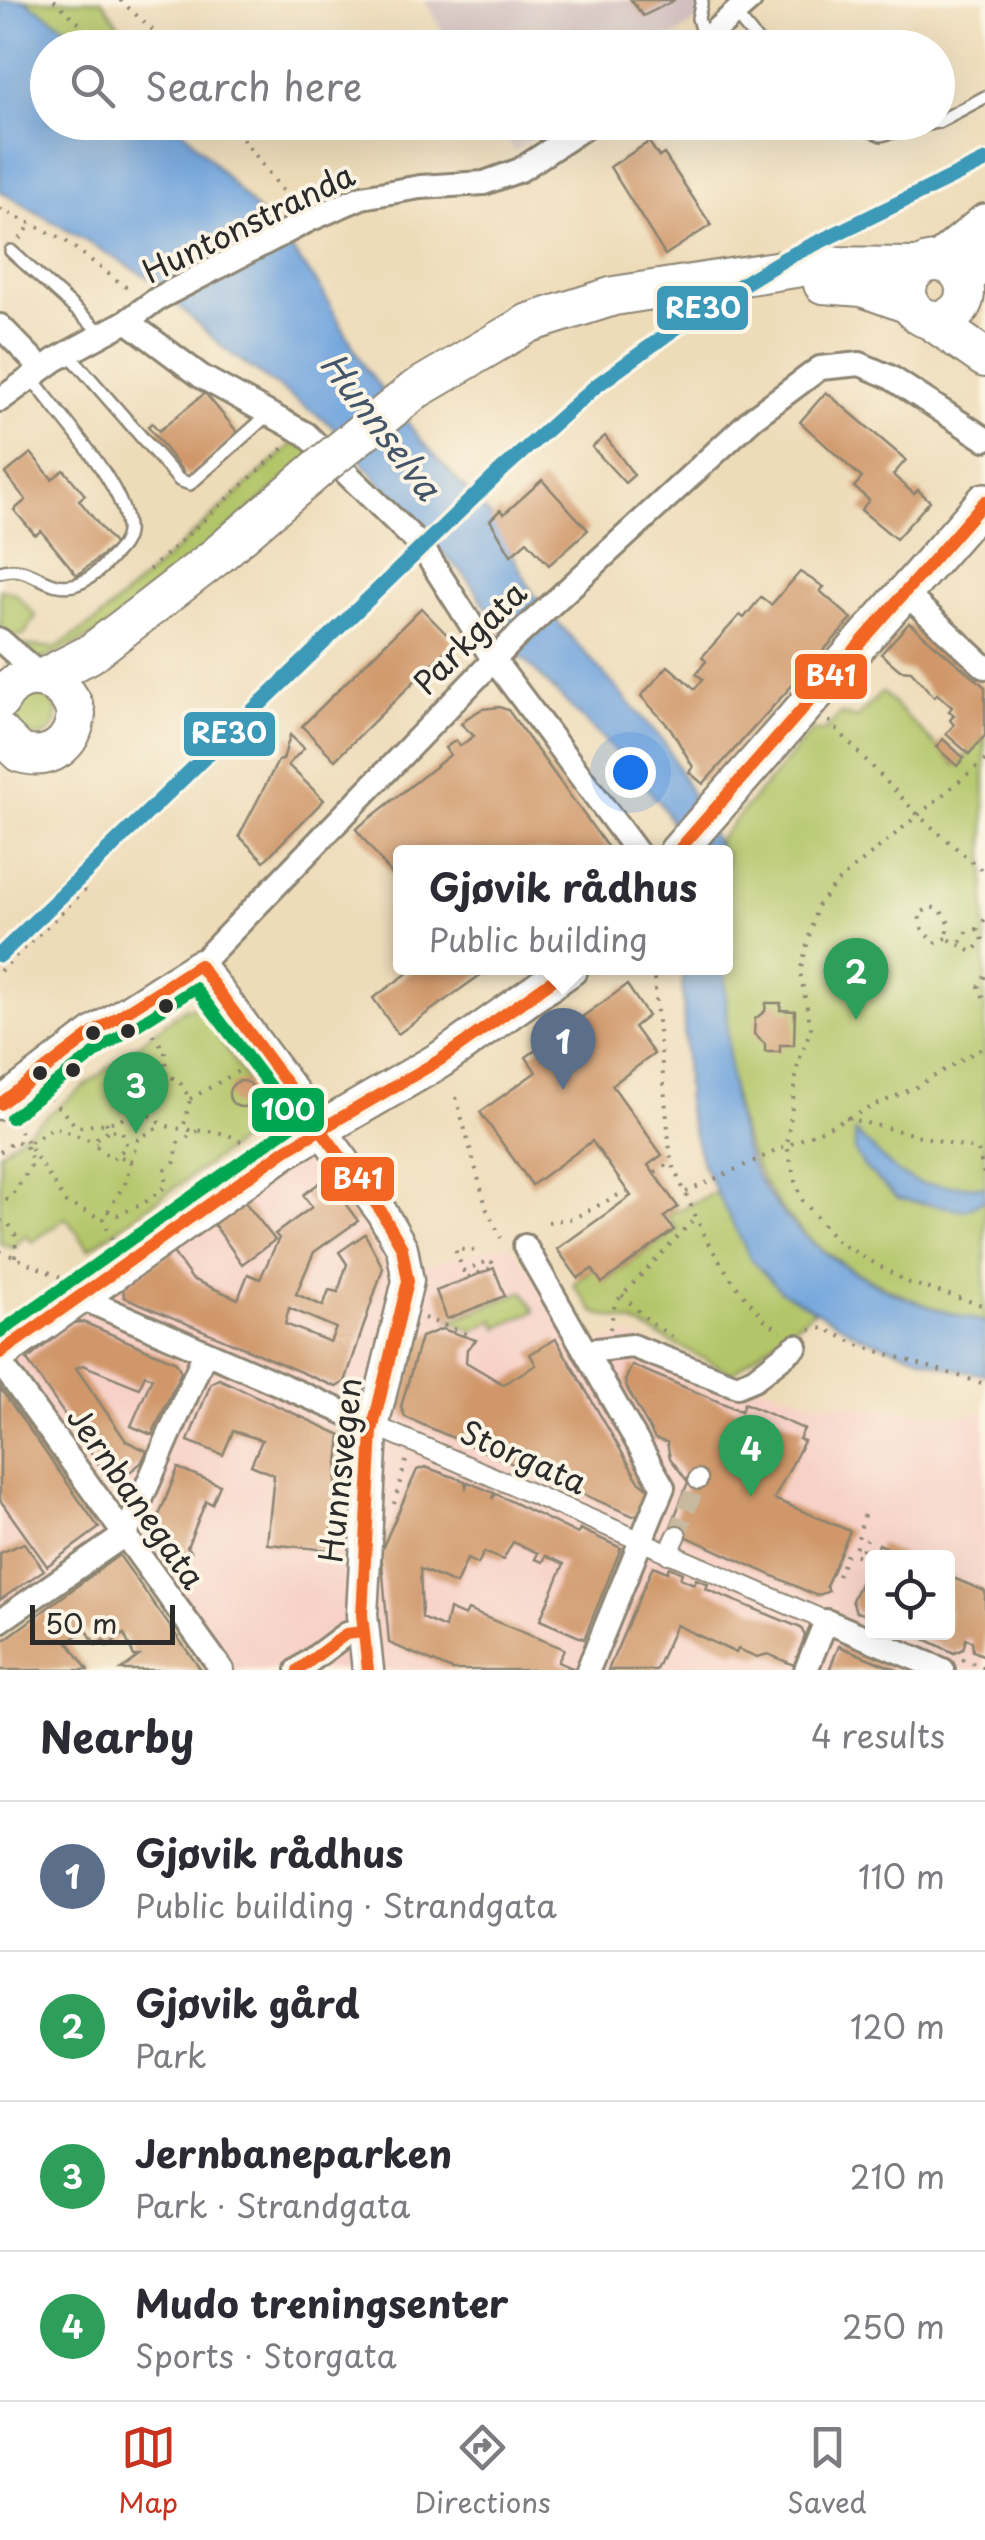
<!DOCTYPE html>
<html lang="en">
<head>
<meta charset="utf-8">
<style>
  body { margin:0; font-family:"Playpen Sans",sans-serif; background:#f2f2f3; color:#2b2b33 }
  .controls { position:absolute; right:30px; bottom:30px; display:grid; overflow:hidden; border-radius:10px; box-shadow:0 10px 40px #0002 }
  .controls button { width:90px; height:90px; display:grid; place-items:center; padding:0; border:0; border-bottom:2px solid #e1e1e2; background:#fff; color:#2b2b33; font:50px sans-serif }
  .scale { position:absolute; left:30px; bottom:25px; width:145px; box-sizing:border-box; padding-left:10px; border:5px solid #2b2b2b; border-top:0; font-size:28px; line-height:35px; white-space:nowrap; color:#2b2b2b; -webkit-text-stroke:8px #fcf5e5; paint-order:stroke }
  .you { position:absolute; left:630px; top:772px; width:35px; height:35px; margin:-25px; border:8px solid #fff; border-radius:50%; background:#1a73e8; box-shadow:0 0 0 15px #1a73e833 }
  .badge { display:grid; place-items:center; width:65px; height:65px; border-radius:50%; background:#c8321e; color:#fff; font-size:32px; font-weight:700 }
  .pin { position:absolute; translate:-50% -82px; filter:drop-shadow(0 2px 5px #0008) }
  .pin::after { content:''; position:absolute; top:52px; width:35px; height:30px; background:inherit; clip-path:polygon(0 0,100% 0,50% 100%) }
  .popup { position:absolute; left:393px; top:845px; width:340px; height:130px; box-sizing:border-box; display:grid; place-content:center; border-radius:10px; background:#fff; filter:drop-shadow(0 2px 8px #0005); font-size:32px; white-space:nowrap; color:#7c7c81 }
  .popup b { font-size:38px; color:#2b2b33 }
  .popup::after { content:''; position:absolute; left:50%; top:100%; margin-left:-20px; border:20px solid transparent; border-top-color:#fff }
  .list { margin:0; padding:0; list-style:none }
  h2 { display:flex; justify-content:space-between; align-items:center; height:130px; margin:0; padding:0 40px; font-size:42px }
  h2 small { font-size:32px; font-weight:400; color:#7c7c81 }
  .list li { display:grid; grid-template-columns:65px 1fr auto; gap:30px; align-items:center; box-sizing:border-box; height:150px; padding:0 40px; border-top:2px solid #e1e1e2 }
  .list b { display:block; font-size:38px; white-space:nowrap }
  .list p { margin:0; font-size:32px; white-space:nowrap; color:#7c7c81 }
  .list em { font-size:32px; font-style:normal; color:#7c7c81 }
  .icon { flex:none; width:55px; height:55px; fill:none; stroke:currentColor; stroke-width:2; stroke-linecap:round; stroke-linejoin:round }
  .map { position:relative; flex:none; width:985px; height:1670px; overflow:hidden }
  .search { position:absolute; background:#fff; box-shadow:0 10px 40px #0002; left:30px; right:30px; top:30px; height:110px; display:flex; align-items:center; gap:25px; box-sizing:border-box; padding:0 35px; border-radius:55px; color:#7c7c81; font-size:38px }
  .sheet { height:730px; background:#fff }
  nav { display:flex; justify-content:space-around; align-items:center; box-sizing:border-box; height:140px; border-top:2px solid #e1e1e2; background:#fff; font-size:28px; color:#7c7c81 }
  nav a { display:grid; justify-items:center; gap:5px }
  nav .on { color:#c8321e }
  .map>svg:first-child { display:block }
  .built { fill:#f7d1c7; fill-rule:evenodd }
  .industrial { fill:#d2bfc0 }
  .green { fill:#b2c568; stroke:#6e784a; stroke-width:2.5 }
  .water { fill:#71a4dd; stroke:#4e6884; stroke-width:2.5 }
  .pier { fill:#eedcb9 }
  .building { fill:#d0986a; fill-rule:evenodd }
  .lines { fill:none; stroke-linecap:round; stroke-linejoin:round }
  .pedestrian-tunnel { stroke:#c7b99d; stroke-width:18; stroke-dasharray:18 9; stroke-linecap:butt }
  .service-casing { stroke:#8c8472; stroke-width:16 }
  .pedestrian-casing { stroke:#8c8472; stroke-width:22 }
  .minor-casing { stroke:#8c8472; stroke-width:28 }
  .secondary-casing { stroke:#8c8472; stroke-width:35 }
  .primary-casing { stroke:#8c8472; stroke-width:40 }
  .trunk-casing { stroke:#8c8472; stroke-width:42 }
  .path { stroke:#8c8472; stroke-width:4; stroke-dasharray:2.5 8; stroke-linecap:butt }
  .service { stroke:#fff; stroke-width:11 }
  .pedestrian { stroke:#fff; stroke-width:18 }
  .minor { stroke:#fff; stroke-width:22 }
  .secondary { stroke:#fff; stroke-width:30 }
  .primary { stroke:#fff; stroke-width:35 }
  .trunk { stroke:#fff; stroke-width:38 }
  .trunk-bridge-casing { stroke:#8c8472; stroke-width:42; stroke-linecap:butt }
  .trunk-bridge { stroke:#fff; stroke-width:38 }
  .bus-1-casing { stroke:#fcf5e5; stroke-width:20 }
  .bus-2-casing { stroke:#fcf5e5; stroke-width:20 }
  .bus-1 { stroke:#f26522; stroke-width:12 }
  .bus-2 { stroke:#00a651; stroke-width:12 }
  .rail-1-casing { stroke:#fcf5e5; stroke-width:22 }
  .rail-1 { stroke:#3c99b8; stroke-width:15 }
  .bus-dot { fill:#2b2b2b; stroke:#fcf5e5; stroke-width:4 }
  .labels { text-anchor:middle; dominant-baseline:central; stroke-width:8; stroke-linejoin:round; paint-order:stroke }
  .street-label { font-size:32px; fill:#2b2b2b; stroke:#fcf5e5 }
  .water-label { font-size:35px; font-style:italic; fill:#445569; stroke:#fcf5e5 }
  .line-badge { stroke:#fcf5e5; stroke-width:4 }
  .badge-label { font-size:28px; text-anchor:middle; font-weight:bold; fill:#fff }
</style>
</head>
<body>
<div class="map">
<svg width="985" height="1670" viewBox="0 0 985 1670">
  <rect width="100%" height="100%" fill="#fcf5e5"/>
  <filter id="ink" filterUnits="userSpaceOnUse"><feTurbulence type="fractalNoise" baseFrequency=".01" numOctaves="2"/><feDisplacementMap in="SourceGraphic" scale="20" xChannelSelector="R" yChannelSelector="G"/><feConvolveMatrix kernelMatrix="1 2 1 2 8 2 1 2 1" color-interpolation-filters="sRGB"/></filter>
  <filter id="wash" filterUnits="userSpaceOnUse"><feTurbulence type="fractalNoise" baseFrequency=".0048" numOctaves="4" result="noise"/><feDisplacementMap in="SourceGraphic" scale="40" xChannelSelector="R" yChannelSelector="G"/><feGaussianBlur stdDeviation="2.25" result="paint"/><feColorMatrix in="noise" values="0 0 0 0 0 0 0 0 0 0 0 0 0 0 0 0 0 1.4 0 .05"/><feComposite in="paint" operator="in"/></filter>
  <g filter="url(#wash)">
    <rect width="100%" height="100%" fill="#eedcb9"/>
    <path class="built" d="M326,1126L419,1267L508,1244L595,1343L628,1335L722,1375L818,1402L961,1416L985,1411V1670H226L127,1529L0,1620V1347ZM872,1558H948V1632H872Z"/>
    <g class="industrial">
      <polygon points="424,0 724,0 659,48 452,47"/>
      <polygon points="497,123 554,123 514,151"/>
    </g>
    <g class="green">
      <polygon points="24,0 102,0 125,34 141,47 97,47"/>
      <polygon points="298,439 315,454 117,625 41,660 20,645 55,648 99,619"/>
      <polygon points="0,589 15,593 36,616 24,635 10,638 0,627"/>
      <path d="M882,692L956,766L985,736V1322C940,1313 904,1297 864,1276C697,1187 726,1014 726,852H721L718,840L812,731H825L840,714L857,718Z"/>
      <circle cx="36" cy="716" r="21"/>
      <polygon points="200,1006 260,1103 262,1125 89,1249 66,1218 32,1242 26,1235 13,1248 0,1243 0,1152 185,1008"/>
      <polygon points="716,1192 736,1227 815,1310 732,1373 634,1323 595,1313 573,1284 595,1267 606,1281 677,1229 667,1215"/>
      <polygon points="523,1291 535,1311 498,1328 495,1320 473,1331 450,1321"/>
    </g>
    <g class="water">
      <polygon points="0,0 24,0 97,47 48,48 48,122 177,123 288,245 320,287 365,368 421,440 496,523 533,594 665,743 721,852 688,852 662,806 629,765 520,656 465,575 423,534 331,425 226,350 149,278 0,191"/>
      <path d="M682,968H725C728,1023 726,1082 741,1136C770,1242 885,1301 985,1322V1375L947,1367L860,1336L781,1291L752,1261L702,1164L687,1109Z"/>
      <polygon points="855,1132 898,1173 921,1184 985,1187 985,1200 965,1210 898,1199 864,1167 855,1152"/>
    </g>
    <polygon class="pier" points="473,488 483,499 431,549 420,539"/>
    <g id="blocks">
      <g class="building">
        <polygon points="631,0 675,0 643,16"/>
        <polygon points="535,122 552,122 557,129 541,141 530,127"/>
        <polygon points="649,142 659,157 664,154 711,225 665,255 610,167"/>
        <polygon points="826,392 906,460 893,475 914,494 918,490 930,501 896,539 861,510 869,500 854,487 862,478 800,422"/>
        <polygon points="205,393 239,434 187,477 148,426 152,423 159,431"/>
        <polygon points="605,436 634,475 625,483 592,447"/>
        <polygon points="31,453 52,479 64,470 85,495 79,500 115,545 77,575 41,531 35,535 14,510 26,500 5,474"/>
        <polygon points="542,480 588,530 549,565 527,541 511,555 490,520 500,510 504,514"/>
        <polygon points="800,572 824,587 820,591 852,619 703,784 689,772 693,767 671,729 641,696 668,666 695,689 703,679 696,674 706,661 702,657 740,615 744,618 761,597 771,605"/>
        <polygon points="421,608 454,642 335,760 302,726"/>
        <polygon points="909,623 985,687 985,736 969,754 946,734 954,725 950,720 954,715 949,711 952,707 937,694 934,697 911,671 900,670 881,654"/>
        <polygon points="499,707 508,710 611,852 400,852 400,885 356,829 450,755 445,748 456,740 460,746 474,736 461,724 467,718 482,709"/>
        <polygon points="290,735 304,748 288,765 324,800 264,861 239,836 278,761 283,760"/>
        <polygon points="943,739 964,758 957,766 936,747"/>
        <polygon points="415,968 490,968 398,1034 373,998"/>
        <polygon points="627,985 648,1016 634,1027 654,1054 612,1085 662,1155 648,1165 678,1207 664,1217 674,1230 602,1283 592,1269 578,1278 557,1249 631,1196 592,1141 532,1185 480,1112 536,1072 526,1057"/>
        <polygon points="766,1003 781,1003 780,1010 795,1011 794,1045 780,1045 780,1052 765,1052 765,1044 754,1034 755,1019 765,1011"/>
        <circle cx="242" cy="1094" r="13"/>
        <path d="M322,1181L330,1183L358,1221L314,1252L296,1294L323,1306L329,1290L338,1292L347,1264L339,1252L365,1234L383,1268L345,1382L336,1387L124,1297L123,1286L172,1251L192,1279L238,1299L248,1274L260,1279L279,1238L275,1234L312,1207L303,1195ZM289,1308L336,1328L330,1342L285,1324Z"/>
        <polygon points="244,1201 275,1240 242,1264 213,1223"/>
        <polygon points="494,1268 505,1296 447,1319 436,1291"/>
        <polygon points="83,1322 176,1362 181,1372 152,1435 131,1426 152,1378 145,1375 139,1388 83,1365 76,1368 126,1441 147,1451 141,1463 113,1485 27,1360 72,1323"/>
        <polygon points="442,1329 476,1340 467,1349 466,1362 503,1384 536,1365 530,1354 556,1339 638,1480 649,1489 642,1512 633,1516 405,1417 401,1407 421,1337"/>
        <polygon points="632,1365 741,1411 744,1403 804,1429 799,1439 804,1441 774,1499 850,1531 826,1586 829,1591 817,1596 670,1529 688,1482 670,1458 667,1442 655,1439 627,1388 625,1381"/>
        <polygon points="219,1379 341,1435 329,1550 267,1544 274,1475 251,1465 262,1440 233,1431 223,1455 188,1441 211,1383"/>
        <polygon points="0,1388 99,1528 47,1566 0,1500"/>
        <polygon points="425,1467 465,1481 466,1487 468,1482 494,1493 492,1499 496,1494 578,1534 580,1529 621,1548 584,1639 540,1620 564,1564 546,1556 543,1562 535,1559 538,1553 527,1548 513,1542 503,1560 484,1552 478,1564 467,1559 456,1584 420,1569 422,1618 445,1628 449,1609 465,1616 468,1610 564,1649 558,1662 577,1670 452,1670 389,1643 381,1551 417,1470"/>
        <polygon points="178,1468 220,1485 212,1504 206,1501 187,1547 191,1552 170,1568 150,1538"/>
        <polygon points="24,1543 44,1570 0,1600 0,1553"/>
        <polygon points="879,1544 909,1558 873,1558"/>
        <polygon points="119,1555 201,1670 121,1670 139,1656 134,1656 124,1634 107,1646 104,1640 96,1645 86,1629 68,1642 88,1670 0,1670 0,1643"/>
        <polygon points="872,1559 872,1616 856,1612 852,1600"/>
        <polygon points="653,1566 667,1572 669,1567 682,1573 680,1578 694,1584 696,1579 708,1584 706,1589 801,1628 805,1636 794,1665 768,1654 757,1657 738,1649 736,1653 676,1625 656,1670 608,1670"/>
        <polygon points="948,1576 985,1591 985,1656 973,1651 972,1641 966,1639 963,1649 954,1653 910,1632 948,1632"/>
        <polygon points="839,1646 897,1670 829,1670"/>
      </g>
    </g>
  </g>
  <g filter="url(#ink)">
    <use href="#blocks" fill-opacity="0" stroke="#8c8472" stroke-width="2.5"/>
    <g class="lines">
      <polyline class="pedestrian-tunnel" points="677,1535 698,1480"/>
      <g class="service-casing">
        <g id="service">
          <polyline points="702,0 698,18 704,41"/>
          <polyline points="736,15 763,48"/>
          <polyline points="852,122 881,135 937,122"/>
          <polyline points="938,122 985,97"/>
          <polyline points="11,251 103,334"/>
          <polyline points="68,353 179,480 190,484 271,412"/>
          <path d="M0,572C29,562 45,591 73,585C88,582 100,570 110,559C119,550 129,540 127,526C123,482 57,413 31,377"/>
        </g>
      </g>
      <g class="pedestrian-casing">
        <g id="pedestrian">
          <polyline points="373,1425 826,1621"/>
          <polyline points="698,1480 698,1479"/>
          <polyline points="668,1554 677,1535"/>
        </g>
      </g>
      <g class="minor-casing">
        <g id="minor">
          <polyline points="695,48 750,0"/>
          <polyline points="127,321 202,377 306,434 416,541"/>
          <polyline points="0,326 42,369"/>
          <polyline points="0,400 55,360 127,321 157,299 307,221 362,197 420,187 484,183 520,170 593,122"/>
          <polyline points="427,555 493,659 637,852"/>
          <polyline points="906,594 985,667"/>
          <polyline points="0,640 43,678"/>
          <polyline points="199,965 513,640 753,418 820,368 860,364 890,377 985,439"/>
          <polyline points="525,1246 663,1487 588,1670"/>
          <polyline points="84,1292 93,1303 373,1425"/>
          <polyline points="588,1351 632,1346 737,1386 754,1379 796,1346"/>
          <polyline points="0,1362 222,1670"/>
          <polyline points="0,1621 126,1534 204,1355"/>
          <polyline points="298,1670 346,1634 363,1632"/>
          <polyline points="806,1670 826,1621 943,1670"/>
        </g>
      </g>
      <g class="secondary-casing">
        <polyline id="secondary" points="0,1104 93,1033 199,965 381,1211 402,1248 408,1281 372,1431 362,1615 368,1670"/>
      </g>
      <g class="primary-casing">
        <g id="primary">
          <polyline points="937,262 985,222"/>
          <polyline points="964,283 985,255"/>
          <polyline points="677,852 985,501"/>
          <polyline points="0,1353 287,1149 440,1060 570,968"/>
        </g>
      </g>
      <g class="trunk-casing">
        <g id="trunk">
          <circle cx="936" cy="291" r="29"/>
          <polyline points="823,284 862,287 909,304"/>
          <polyline points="932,321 985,358"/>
          <polyline points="415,390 529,323 614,296 808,266 919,267"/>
          <polyline points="43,678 90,654 218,555 320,467"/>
          <path d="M0,701C21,662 67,676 76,714C73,745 50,762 20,753L0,733"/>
        </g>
      </g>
      <g class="path">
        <polyline points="54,0 106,48"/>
        <polyline points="120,0 172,48"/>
        <polyline points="230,122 294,206"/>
        <polyline points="0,209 63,239 131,291"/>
        <polyline points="20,239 32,223"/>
        <polyline points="149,570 287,445"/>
        <polyline points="829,721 918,815 985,873"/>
        <polyline points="985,760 836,883 817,906 800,972 811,1028 798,1063 787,1145 795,1181 803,1201 838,1242 907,1282 985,1306"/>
        <polyline points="947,938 934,943 921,927 919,914 931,907 940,910 949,923 947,938 972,952 984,941"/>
        <polyline points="983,940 978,929 985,919"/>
        <polyline points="960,942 968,931 978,929"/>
        <polyline points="653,968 671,1162 708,1243 734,1283 764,1319 781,1331"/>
        <polyline points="0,971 87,888"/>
        <polyline points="985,976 979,987 985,1001"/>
        <polyline points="147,1026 165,1051 166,1075"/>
        <polyline points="456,1097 487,1210 501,1238"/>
        <path d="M50,1098L77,1127C124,1121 137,1122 157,1077L165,1074L179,1081L190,1099L183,1130"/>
        <polyline points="190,1099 247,1066"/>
        <path d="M143,1107C167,1145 216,1118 245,1145"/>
        <polyline points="846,1118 978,1150 985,1178"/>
        <polyline points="14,1122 66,1203 103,1219"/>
        <polyline points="106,1122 109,1130 97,1138 96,1146 112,1159 127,1147 122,1131 109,1130"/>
        <polyline points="30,1142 54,1127 97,1143"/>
        <polyline points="0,1152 14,1141 25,1144 33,1162 11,1198 0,1202"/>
        <polyline points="121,1157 131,1161 138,1139 162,1125"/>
        <polyline points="655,1172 671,1162"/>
        <polyline points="686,1192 916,1087 985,1046"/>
        <polyline points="107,1211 117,1215 143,1204 166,1186 166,1169 175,1162 178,1143 197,1131"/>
        <polyline points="0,1221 8,1223 16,1236 15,1257"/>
        <polyline points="548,1222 574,1218 626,1191"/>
        <polyline points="112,1239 103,1219 125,1183 131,1161"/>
        <polyline points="0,1251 60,1277"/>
        <polyline points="463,1271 491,1260 494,1267 466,1278 455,1249 481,1251"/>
        <polyline points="622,1295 651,1323 676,1339"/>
        <polyline points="424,1318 473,1336"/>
        <polyline points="610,1329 615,1303 697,1216"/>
        <polyline points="810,1330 824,1328 858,1345 985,1384"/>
        <polyline points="394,1504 406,1461"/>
        <polyline points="864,1515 854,1554 860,1556 867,1539"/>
        <polyline points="838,1576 849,1548"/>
        <polyline points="962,1659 985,1668"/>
      </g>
      <use href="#service" class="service"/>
      <use href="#pedestrian" class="pedestrian"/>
      <use href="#minor" class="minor"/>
      <use href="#secondary" class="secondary"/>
      <use href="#primary" class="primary"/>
      <use href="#trunk" class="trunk"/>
      <g class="trunk-bridge-casing">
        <polyline id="trunk-bridge" points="320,467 415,390"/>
      </g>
      <use href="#trunk-bridge" class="trunk-bridge"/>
      <g class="bus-1-casing">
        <g id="bus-1">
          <polyline points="677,852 985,501"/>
          <polyline points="0,1104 93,1033 199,965 381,1211 402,1248 408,1281 372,1431 362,1615 368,1670"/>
          <polyline points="0,1353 287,1149 440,1060 570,968"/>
          <polyline points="298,1670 346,1634 363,1632"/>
        </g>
      </g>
      <g class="bus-2-casing">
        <polyline id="bus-2" points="0,1332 297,1122 195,988 103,1047 11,1118"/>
      </g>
      <use href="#bus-1" class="bus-1"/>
      <use href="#bus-2" class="bus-2"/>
      <g class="rail-1-casing">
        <polyline id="rail-1" points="0,955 503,469 596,386 703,308 786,258 985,161"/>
      </g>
      <use href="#rail-1" class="rail-1"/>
    </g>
  </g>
  <g class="bus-dot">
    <circle cx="166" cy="1006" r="9"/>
    <circle cx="128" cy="1031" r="9"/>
    <circle cx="93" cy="1033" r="9"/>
    <circle cx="73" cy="1070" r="9"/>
    <circle cx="40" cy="1073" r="9"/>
  </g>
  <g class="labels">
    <g class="street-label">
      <text transform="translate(248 222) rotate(-26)">Huntonstranda</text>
      <text transform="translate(469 637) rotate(-45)">Parkgata</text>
      <text transform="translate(524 1456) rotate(24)">Storgata</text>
      <text transform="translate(339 1470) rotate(-84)">Hunnsvegen</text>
      <text transform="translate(137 1497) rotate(55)">Jernbanegata</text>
    </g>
    <g class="water-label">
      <text transform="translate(382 425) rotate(53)">Hunnselva</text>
    </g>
  </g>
  <g class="line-badge">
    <rect x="655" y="284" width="95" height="48" rx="10" fill="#3c99b8"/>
    <rect x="793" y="652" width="76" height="49" rx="10" fill="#f26522"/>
    <rect x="182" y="710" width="95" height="48" rx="10" fill="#3c99b8"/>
    <rect x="250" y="1086" width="76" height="48" rx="10" fill="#00a651"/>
    <rect x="319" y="1155" width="77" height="48" rx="10" fill="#f26522"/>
  </g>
  <g class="badge-label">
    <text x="703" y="318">RE30</text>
    <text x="831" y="686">B41</text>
    <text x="229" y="743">RE30</text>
    <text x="288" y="1120">100</text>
    <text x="358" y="1189">B41</text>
  </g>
</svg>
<div class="controls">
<button><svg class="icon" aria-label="locate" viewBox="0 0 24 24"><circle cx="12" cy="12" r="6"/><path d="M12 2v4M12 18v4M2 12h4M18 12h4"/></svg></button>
</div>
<div class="scale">50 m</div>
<div class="you"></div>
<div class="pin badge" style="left:563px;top:1090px;background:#5c6f8a">1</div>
<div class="popup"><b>Gjøvik rådhus</b>Public building</div>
<div class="pin badge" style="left:856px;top:1020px;background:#2e9e5b">2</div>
<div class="pin badge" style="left:136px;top:1134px;background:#2e9e5b">3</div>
<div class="pin badge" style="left:751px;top:1497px;background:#2e9e5b">4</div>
<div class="search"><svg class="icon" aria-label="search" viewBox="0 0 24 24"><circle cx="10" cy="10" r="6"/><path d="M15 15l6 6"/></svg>Search here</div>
</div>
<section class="sheet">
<h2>Nearby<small>4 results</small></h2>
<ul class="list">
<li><span class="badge" style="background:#5c6f8a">1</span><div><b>Gjøvik rådhus</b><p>Public building · Strandgata</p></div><em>110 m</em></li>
<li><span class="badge" style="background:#2e9e5b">2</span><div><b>Gjøvik gård</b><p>Park</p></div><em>120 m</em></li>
<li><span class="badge" style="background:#2e9e5b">3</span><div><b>Jernbaneparken</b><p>Park · Strandgata</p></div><em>210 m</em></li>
<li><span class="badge" style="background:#2e9e5b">4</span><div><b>Mudo treningsenter</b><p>Sports · Storgata</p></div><em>250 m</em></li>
</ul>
</section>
<nav>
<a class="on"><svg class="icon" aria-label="map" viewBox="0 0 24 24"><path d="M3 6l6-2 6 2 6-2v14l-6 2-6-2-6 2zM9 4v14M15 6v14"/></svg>Map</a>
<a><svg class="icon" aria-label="directions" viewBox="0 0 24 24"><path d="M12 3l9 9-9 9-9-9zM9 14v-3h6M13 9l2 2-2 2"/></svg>Directions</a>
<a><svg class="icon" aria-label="saved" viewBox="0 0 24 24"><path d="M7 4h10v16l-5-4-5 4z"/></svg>Saved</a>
</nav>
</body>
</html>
